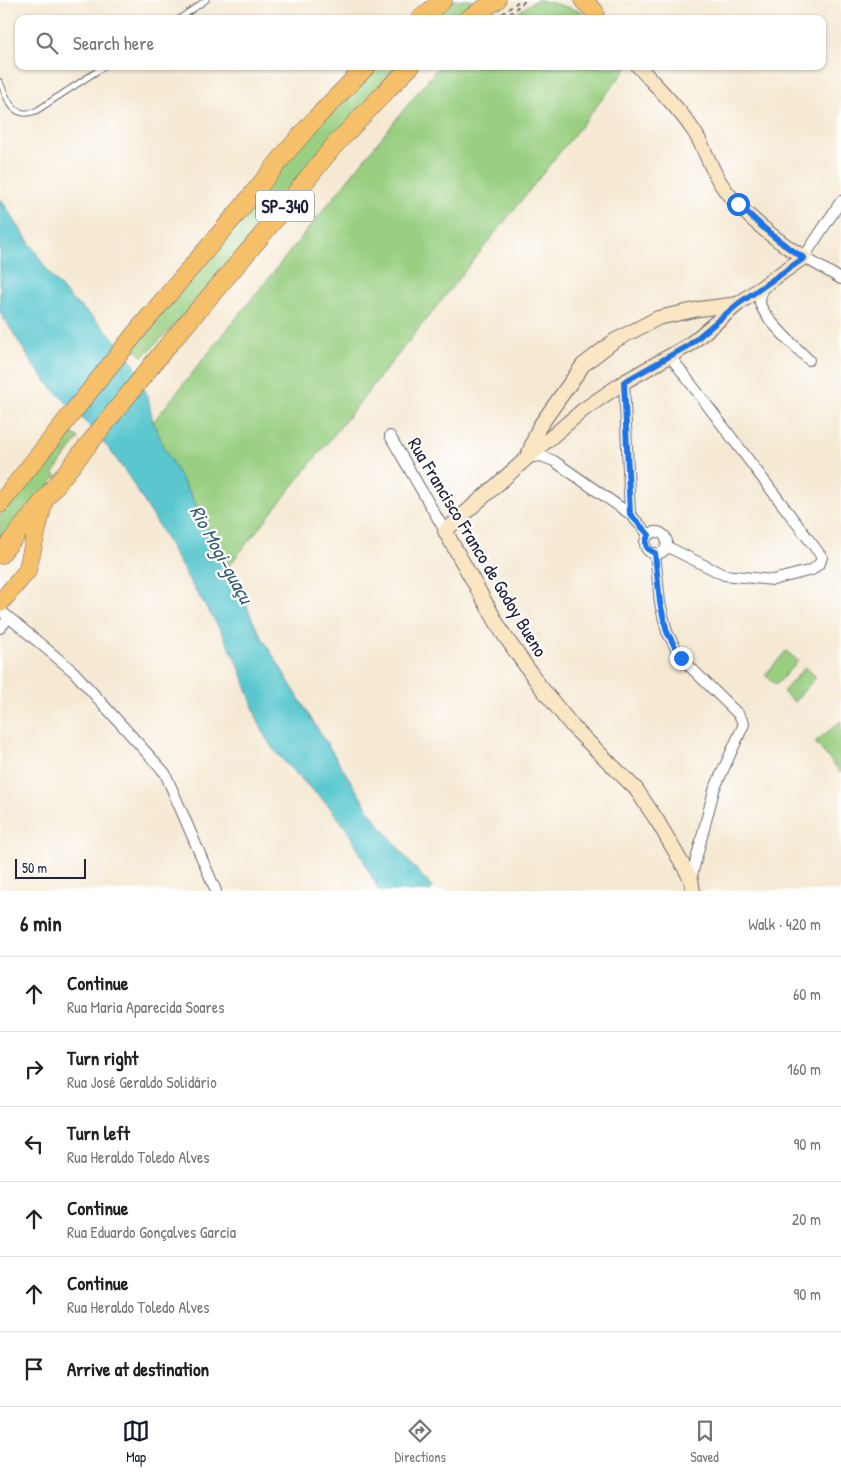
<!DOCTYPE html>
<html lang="en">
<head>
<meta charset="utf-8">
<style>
  body { margin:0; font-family:"Patrick Hand",sans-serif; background:#f2f2f2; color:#222 }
  .scale { position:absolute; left:15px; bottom:12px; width:71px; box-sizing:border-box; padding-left:5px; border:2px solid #22223b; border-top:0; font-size:14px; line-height:18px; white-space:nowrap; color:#22223b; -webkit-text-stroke:4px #fff; paint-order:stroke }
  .stop { position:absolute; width:15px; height:15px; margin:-11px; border:4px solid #1a73e8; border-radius:50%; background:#fff }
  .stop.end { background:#1a73e8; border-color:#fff; box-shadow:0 1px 5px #0008 }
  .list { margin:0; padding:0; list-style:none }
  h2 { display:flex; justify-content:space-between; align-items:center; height:65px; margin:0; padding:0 20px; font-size:21px }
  h2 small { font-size:16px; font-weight:400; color:#767676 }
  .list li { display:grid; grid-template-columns:32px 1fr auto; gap:15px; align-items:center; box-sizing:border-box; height:75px; padding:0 20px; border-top:1px solid #e0e0e0 }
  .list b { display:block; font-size:19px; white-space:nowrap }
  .list p { margin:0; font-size:16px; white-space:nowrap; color:#767676 }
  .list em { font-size:16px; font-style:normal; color:#767676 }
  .icon { flex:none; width:28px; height:28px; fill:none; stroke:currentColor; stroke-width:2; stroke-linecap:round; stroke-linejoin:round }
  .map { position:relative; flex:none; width:841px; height:891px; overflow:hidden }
  .search { position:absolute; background:#fff; box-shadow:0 1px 4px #0004; left:15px; right:15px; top:15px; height:55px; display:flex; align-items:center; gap:12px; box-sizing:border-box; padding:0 18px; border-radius:10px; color:#767676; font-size:19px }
  .sheet { height:515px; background:#fff }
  nav { display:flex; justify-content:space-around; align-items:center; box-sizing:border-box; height:70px; border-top:1px solid #e0e0e0; background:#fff; font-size:14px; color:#767676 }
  nav a { display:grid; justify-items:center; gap:2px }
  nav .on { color:#111827 }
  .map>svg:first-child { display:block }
  .green { fill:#99cf81; stroke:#5e785e }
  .water { fill:#5ac7cf; stroke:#3e7485 }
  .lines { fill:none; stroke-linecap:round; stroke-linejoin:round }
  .lane-casing { stroke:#6c6870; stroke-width:7 }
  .street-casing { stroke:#6c6870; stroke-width:12 }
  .secondary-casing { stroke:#6c6870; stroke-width:16 }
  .highway-casing { stroke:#6c6870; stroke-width:19 }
  .path { stroke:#6c6870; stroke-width:2; stroke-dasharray:4 4; stroke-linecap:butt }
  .lane { stroke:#fff; stroke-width:5 }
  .street { stroke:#fff; stroke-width:10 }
  .secondary { stroke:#fbe6c4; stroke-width:14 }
  .highway { stroke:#f6c06b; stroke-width:18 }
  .route { stroke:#1a73e8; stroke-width:6 }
  .labels { text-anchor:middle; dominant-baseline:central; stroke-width:4.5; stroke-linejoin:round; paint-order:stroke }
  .shield { fill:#fff; stroke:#646476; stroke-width:1 }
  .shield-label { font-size:18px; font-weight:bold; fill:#22223b }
  .street-label { font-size:19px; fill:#22223b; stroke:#fff }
  .water-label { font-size:20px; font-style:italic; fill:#365c6f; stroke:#fff }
</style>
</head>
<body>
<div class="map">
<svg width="841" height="891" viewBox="0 0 841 891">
  <rect width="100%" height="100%" fill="#fff"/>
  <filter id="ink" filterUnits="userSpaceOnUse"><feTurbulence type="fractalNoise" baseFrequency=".02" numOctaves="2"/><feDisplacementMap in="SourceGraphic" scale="10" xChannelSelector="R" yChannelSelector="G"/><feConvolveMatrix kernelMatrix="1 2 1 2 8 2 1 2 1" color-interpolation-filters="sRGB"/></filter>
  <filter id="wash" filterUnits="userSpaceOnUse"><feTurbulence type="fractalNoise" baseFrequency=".0096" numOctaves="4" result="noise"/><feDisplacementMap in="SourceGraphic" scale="20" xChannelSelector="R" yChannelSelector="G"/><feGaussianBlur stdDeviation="1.12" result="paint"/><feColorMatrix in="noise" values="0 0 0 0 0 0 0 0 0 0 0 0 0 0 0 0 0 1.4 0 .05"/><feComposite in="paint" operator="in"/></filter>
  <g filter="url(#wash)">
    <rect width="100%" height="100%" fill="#f5e9d3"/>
    <g class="green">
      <polygon points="452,0 479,0 456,19 429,19"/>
      <polygon points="536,0 541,0 581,11 587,19 508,19"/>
      <polygon points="374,66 403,66 196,303 143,357 133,348 304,139"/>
      <polygon points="439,66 628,67 228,567 194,501 167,454 153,422"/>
      <polygon points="66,429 79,438 53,473 57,476 0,547 0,513"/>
      <polygon points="786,651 798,661 776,685 765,675"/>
      <polygon points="805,667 816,677 794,702 783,692"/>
      <polygon points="841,721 841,773 815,742"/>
    </g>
    <polygon class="water" points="0,198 51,276 72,300 89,314 109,333 134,364 148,398 153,422 167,454 194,501 236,581 253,621 263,639 309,715 370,812 411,864 431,886 432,888 430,891 379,891 353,839 340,820 327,804 292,770 273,749 266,738 257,718 239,666 220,629 189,580 156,521 129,477 110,450 83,419 53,389 34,366 0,312"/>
  </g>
  <g filter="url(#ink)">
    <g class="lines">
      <g class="lane-casing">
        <g id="lane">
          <polyline points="179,19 206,0"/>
          <path d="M0,82C7,99 13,120 36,111L105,66"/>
        </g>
      </g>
      <g class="street-casing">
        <g id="street">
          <polyline points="841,201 804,257 841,279"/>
          <path d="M763,286C762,291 760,297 760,302C761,316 798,349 809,360"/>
          <polyline points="624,382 630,514"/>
          <polyline points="390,436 445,531"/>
          <polyline points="527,458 541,456 554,461 630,514 649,535"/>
          <circle cx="656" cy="543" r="11"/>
          <polyline points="666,546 724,575 773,580 812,570 820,563 822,557 670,356"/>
          <polyline points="655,553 660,603 667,632 681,658 739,715 744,724 714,790 691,879"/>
          <polyline points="0,610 74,672 165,773 216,891"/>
          <polyline points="0,628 9,618"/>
        </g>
      </g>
      <g class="secondary-casing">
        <g id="secondary">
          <path d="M638,66C656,86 676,105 691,127C704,144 709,166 721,184C737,209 778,243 804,257L738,304L689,345L624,382L583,410L527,458L445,531L502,632L540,686L573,727L636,789L658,822L691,879L693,891"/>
          <polyline points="528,455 539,427 583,365 614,341 658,318 699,309 738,304"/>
        </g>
      </g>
      <g class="highway-casing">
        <g id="highway">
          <polyline points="583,0 595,12"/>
          <polyline points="420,19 443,0"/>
          <polyline points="468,19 497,0"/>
          <polyline points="0,504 138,330 239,211 289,149 317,117 367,66"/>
          <polyline points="0,555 164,350 262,235 332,148 388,89 411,66"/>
          <polyline points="0,603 27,571 43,505"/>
        </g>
      </g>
      <g class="path">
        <polyline points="496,19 520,0"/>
        <polyline points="503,19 526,0"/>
      </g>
      <use href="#lane" class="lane"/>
      <use href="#street" class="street"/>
      <use href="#secondary" class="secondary"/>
      <use href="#highway" class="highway"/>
    </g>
  </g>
  <g class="lines" filter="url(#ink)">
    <path class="route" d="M681,658L667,632L660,603L655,553C646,550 643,543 649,535L630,514L624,382L689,345L738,304L804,258C779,243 759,224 738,204"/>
  </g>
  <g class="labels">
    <rect class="shield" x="256" y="190.5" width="58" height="31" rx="4"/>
    <g class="shield-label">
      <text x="285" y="206">SP-340</text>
    </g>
    <g class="street-label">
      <text transform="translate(478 547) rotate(59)">Rua Francisco Franco de Godoy Bueno</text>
    </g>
    <g class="water-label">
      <text transform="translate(222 554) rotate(61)">Rio Mogi-guaçu</text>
    </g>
  </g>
</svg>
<div class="scale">50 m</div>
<div class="stop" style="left:738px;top:204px"></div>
<div class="stop end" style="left:681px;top:658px"></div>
<div class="search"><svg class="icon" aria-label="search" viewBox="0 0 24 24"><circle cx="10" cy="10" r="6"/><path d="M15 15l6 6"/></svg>Search here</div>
</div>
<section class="sheet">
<h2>6 min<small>Walk · 420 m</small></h2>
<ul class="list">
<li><svg class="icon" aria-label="ahead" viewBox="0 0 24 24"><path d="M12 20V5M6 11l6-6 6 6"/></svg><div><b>Continue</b><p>Rua Maria Aparecida Soares</p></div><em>60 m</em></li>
<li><svg class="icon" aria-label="right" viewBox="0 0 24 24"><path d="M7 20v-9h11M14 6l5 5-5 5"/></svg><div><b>Turn right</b><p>Rua José Geraldo Solidário</p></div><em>160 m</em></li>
<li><svg class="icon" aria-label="left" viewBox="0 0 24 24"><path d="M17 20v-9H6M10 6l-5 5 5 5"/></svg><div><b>Turn left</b><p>Rua Heraldo Toledo Alves</p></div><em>90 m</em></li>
<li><svg class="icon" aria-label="ahead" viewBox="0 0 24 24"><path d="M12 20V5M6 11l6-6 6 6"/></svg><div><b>Continue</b><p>Rua Eduardo Gonçalves Garcia</p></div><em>20 m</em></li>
<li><svg class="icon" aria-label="ahead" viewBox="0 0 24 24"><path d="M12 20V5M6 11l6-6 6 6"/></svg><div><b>Continue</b><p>Rua Heraldo Toledo Alves</p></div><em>90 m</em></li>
<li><svg class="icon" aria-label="arrive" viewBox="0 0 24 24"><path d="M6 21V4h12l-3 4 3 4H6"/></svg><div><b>Arrive at destination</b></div></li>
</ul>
</section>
<nav>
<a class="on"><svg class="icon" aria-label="map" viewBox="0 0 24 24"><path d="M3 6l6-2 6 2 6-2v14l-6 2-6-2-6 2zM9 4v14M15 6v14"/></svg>Map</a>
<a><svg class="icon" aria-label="directions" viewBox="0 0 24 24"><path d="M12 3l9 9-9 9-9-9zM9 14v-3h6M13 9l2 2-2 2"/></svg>Directions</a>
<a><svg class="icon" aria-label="saved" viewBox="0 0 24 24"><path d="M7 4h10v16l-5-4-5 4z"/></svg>Saved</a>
</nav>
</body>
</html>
